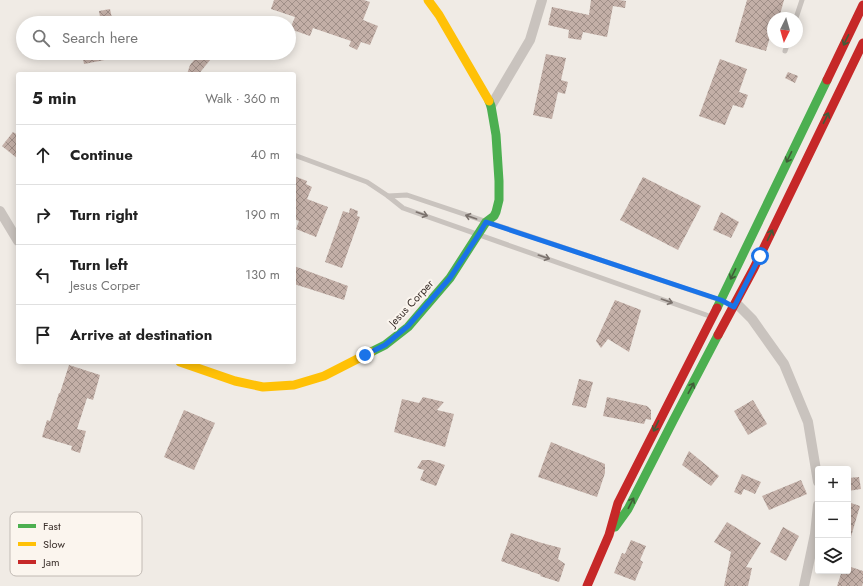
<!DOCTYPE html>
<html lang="en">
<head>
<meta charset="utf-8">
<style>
  body { margin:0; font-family:Jost,sans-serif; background:#f6f6f6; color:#222 }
  .controls { position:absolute; right:12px; bottom:12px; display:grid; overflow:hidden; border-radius:4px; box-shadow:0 2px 10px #0003 }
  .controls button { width:36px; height:36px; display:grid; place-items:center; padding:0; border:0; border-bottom:1px solid #e0e0e0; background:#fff; color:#222; font:20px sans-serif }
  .compass { position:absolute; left:767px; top:12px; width:36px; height:36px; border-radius:50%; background:#fff; box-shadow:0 2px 10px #0003; rotate:185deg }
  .stop { position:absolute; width:12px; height:12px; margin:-9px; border:3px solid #1a73e8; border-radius:50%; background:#fff }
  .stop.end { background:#1a73e8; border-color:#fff; box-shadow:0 1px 4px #0008 }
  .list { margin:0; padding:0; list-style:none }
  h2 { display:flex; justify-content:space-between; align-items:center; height:52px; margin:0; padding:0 16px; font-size:17px }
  h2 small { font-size:13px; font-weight:400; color:#767676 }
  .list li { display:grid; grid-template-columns:26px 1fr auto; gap:12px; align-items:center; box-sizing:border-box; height:60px; padding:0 16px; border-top:1px solid #e0e0e0 }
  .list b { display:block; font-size:15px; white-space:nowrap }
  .list p { margin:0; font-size:13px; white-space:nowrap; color:#767676 }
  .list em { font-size:13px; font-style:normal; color:#767676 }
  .icon { flex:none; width:22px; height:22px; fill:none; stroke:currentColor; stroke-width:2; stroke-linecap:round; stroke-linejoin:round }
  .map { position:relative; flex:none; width:863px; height:586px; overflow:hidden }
  .search { position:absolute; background:#fff; box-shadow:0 2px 10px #0003; left:16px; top:16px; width:280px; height:44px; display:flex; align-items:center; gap:10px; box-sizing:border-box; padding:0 14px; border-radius:22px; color:#767676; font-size:15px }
  .panel { position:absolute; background:#fff; box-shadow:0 2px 10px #0003; left:16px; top:72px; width:280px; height:292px; border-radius:4px }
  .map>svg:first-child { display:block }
  .building { fill:url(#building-cross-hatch) }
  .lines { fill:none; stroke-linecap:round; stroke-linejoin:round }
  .lane { stroke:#c9c3be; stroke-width:5 }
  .street { stroke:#c9c3be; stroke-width:10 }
  .fast { stroke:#4caf50; stroke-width:9 }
  .slow { stroke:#ffc107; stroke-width:9 }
  .jam { stroke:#c62828; stroke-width:9 }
  .oneway { stroke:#415c38 }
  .oneway2 { stroke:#7b726d }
  .route { stroke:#1a73e8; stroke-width:5 }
  .labels { text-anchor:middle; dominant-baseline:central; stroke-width:4; stroke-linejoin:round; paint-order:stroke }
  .street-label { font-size:11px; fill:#3b302b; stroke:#fbf5ee }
  .key { fill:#fbf5ee; stroke:#c1bab4; stroke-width:1 }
  .key-label { font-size:11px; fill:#3b302b }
</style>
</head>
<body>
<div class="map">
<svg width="863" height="586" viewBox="0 0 863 586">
  <defs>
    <pattern id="building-cross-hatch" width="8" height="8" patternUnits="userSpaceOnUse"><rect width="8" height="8" fill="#c3afa7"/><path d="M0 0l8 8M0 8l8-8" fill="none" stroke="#a08f88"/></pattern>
  </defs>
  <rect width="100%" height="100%" fill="#f0ebe5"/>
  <g class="building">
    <polygon points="274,0 364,0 370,2 363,20 378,26 370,45 361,42 357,50 349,46 351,41 313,28 310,36 290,29 295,17 271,9"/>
    <polygon points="591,0 619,0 626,1 625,8 613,6 607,37 583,32 581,40 568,38 569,30 548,25 552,7 589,15"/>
    <polygon points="747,0 784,0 779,18 773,18 773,26 766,51 735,42"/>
    <polygon points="110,9 113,23 101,23 99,11"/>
    <polygon points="82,53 120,53 120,57 84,64"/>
    <polygon points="200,53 216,53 201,71 200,74 187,74 190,65"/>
    <polygon points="546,54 566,58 561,80 568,82 565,94 558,92 552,119 533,115"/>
    <polygon points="720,59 747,69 739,92 748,95 743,108 733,105 725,125 699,116"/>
    <polygon points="788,72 798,76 795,83 785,78"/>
    <polygon points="13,132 18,135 18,159 2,146"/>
    <polygon points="294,176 307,181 306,184 312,187 307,199 328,207 316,237 296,229 299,221 294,219"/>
    <polygon points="643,177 701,206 678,250 620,220"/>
    <polygon points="350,208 358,211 357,216 360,217 342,268 325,262 343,211 349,213"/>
    <polygon points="721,212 739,222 731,238 713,230"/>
    <polygon points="294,266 348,286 344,300 294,284"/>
    <polygon points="615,300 641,310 629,352 608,339 601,348 596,341"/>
    <polygon points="69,365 100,375 93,400 87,398 77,429 86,431 80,453 71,450 72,446 42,437 47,420 50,421 59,393 60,393"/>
    <polygon points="579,379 593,382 586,408 572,405"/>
    <polygon points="423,397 444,402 437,410 454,414 445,447 394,432 402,399 419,403"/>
    <polygon points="607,397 647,406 651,410 651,420 646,419 644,424 603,416"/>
    <polygon points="753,400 767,424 748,435 734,411"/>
    <polygon points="184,410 215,423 194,470 164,457"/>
    <polygon points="551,442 605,464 605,473 597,497 538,477"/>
    <polygon points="689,451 719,476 711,486 682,465"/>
    <polygon points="422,460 430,460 445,465 436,486 420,480 424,470 417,468"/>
    <polygon points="742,474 761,482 755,494 744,489 741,495 734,492"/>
    <polygon points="859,477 861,489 848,491 848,478"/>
    <polygon points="801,480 807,494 769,510 762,496"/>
    <polygon points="848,502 860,506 850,540 848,540"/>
    <polygon points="727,522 761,543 746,567 752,568 748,586 724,586 731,552 714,542"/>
    <polygon points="783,527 799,536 786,561 770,552"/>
    <polygon points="511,533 542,543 561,548 558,559 565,564 559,582 540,576 541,575 501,561"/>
    <polygon points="631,540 646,546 640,560 643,562 635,581 614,573 622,553 625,554"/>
    <polygon points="848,566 863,571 863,583 862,586 837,586 842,571 848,571"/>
  </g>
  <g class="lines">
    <g class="lane">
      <polyline points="796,18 802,0"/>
      <polyline points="785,51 788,42"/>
      <polyline points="294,155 367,182 388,196 403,208 712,317"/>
      <polyline points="388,196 407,195 720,300"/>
    </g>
    <g class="street">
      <polyline points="491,106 530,40 542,0"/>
      <polyline points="0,211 18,241"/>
      <polyline points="736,303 752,319 784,364 808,422 818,482"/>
      <polyline points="804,586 815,534 818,505"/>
    </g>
    <g class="fast">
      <polyline points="717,308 827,80"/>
      <polyline points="371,352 385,345 408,327 450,278 486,222 494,216 496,212 499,200 499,181 496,135 491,106 489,101"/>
      <polyline points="615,527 628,509 674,419 718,335"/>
    </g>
    <g class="slow">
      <polyline points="428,0 439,15 489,101"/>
      <polyline points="180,362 235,381 263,387 294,385 324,376 371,352"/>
    </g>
    <g class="jam">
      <polyline points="827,80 863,5"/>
      <polyline points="718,335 754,268 863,43"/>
      <polyline points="587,586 609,535 618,503 717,308"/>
    </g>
  </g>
  <defs><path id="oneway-shaft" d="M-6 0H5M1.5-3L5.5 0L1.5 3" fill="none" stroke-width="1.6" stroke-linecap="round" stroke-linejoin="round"/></defs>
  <g class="oneway">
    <use href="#oneway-shaft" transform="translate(846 40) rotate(116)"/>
    <use href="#oneway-shaft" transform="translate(826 118) rotate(-64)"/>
    <use href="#oneway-shaft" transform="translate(789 157) rotate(116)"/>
    <use href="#oneway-shaft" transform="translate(770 235) rotate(-65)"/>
    <use href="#oneway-shaft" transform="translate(733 274) rotate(116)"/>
    <use href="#oneway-shaft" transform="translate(691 388) rotate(-62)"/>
    <use href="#oneway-shaft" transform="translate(656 426) rotate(116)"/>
    <use href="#oneway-shaft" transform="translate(631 503) rotate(-63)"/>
  </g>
  <g class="oneway2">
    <use href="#oneway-shaft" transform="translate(422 214) rotate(19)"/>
    <use href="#oneway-shaft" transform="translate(471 217) rotate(-161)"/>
    <use href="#oneway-shaft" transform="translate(544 257) rotate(19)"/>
    <use href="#oneway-shaft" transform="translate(667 301) rotate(19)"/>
  </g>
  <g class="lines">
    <polyline class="route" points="365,355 385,345 408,326 450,278 479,234 486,222 721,300 734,307 760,256"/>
  </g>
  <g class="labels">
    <g class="street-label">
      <text transform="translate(411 303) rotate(-47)">Jesus Corper</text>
    </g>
  </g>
  <rect x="10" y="512" width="132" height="64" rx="6" class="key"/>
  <rect x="18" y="524" width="18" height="4" fill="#4caf50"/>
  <rect x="18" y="542" width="18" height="4" fill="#ffc107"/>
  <rect x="18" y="560" width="18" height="4" fill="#c62828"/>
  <g class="key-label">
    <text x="43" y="530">Fast</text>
    <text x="43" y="548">Slow</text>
    <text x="43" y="566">Jam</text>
  </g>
</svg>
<div class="controls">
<button>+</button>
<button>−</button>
<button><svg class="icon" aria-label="layers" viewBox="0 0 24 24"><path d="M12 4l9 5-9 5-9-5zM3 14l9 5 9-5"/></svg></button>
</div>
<svg class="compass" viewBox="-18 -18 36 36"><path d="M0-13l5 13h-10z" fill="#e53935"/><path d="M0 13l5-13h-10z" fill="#767676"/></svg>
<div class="stop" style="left:760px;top:256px"></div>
<div class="stop end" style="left:365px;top:355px"></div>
<div class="search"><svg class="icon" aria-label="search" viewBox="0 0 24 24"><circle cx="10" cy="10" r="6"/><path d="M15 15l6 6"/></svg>Search here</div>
<section class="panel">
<h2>5 min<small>Walk · 360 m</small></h2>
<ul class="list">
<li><svg class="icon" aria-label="ahead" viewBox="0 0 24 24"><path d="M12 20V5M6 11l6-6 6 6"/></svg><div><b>Continue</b></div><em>40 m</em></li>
<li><svg class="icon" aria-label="right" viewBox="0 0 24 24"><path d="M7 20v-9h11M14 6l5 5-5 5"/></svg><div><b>Turn right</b></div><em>190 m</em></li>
<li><svg class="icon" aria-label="left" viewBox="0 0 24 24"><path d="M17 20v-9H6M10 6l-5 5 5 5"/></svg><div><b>Turn left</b><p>Jesus Corper</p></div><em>130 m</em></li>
<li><svg class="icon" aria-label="arrive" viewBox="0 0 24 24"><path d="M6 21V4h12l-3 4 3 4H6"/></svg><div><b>Arrive at destination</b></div></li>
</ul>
</section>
</div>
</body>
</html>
